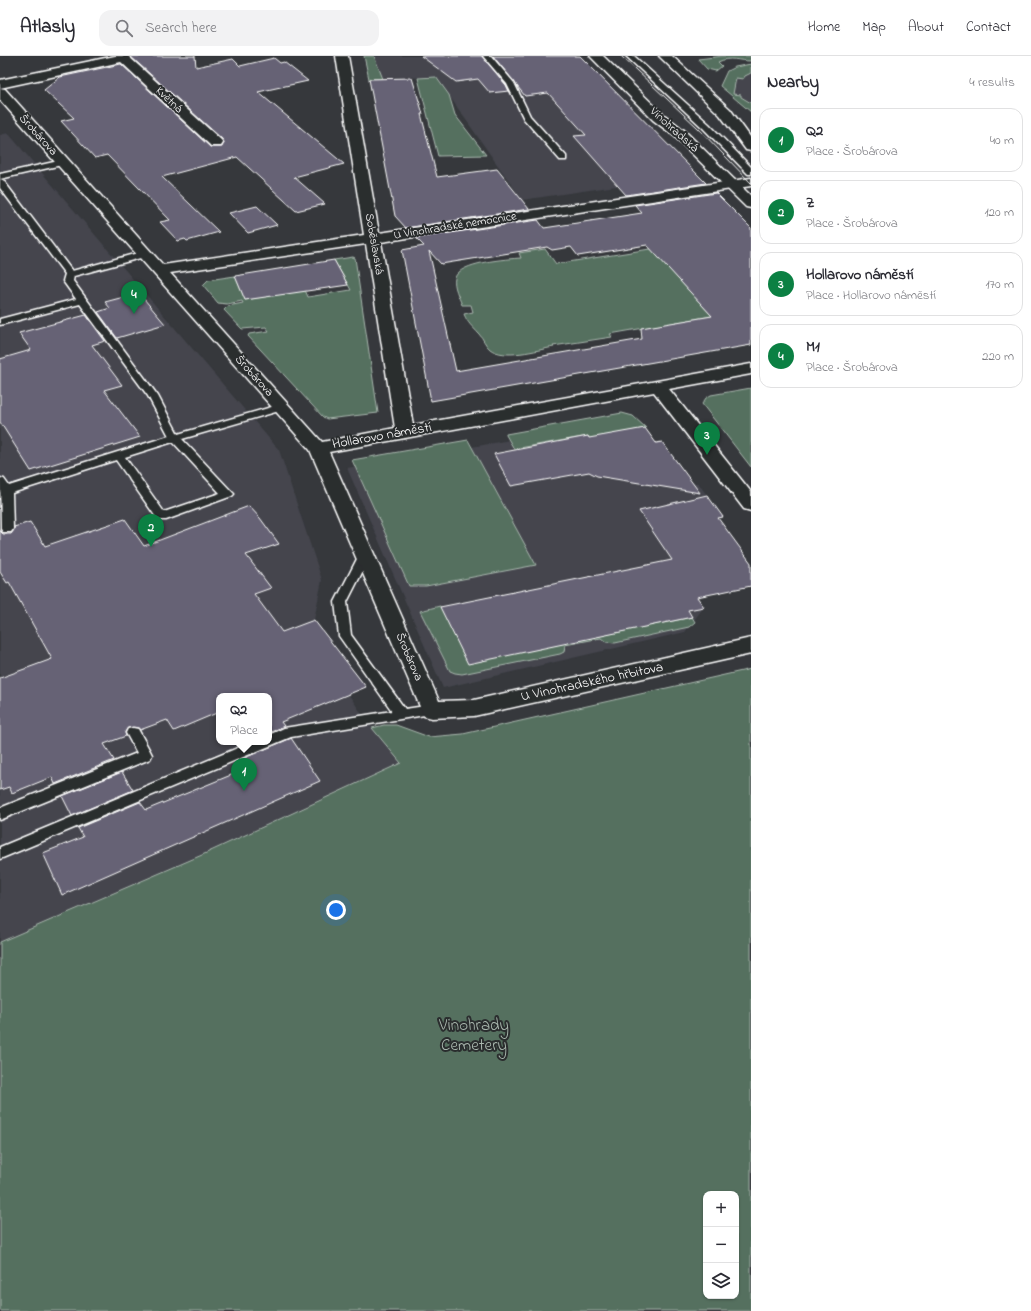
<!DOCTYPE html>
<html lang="en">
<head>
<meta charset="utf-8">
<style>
  body { margin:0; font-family:"Indie Flower",sans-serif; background:#f2f2f3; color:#2b2b33 }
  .controls { position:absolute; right:12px; bottom:12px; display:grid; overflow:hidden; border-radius:8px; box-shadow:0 1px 3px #0004 }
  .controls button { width:36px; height:36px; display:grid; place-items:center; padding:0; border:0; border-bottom:1px solid #e1e1e2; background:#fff; color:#2b2b33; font:20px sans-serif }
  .you { position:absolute; left:336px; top:854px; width:14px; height:14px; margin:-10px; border:3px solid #fff; border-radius:50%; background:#1a73e8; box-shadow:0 0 0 6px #1a73e833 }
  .badge { display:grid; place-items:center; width:26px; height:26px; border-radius:50%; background:#0b8043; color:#fff; font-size:13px; font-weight:700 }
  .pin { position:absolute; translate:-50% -33px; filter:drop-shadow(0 1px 2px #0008) }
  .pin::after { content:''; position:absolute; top:21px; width:14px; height:12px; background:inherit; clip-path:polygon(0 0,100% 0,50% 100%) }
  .popup { position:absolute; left:216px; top:637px; width:56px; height:52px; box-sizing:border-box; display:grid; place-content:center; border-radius:8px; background:#fff; filter:drop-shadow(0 1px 3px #0005); font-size:13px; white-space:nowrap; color:#7c7c81 }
  .popup b { font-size:15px; color:#2b2b33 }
  .popup::after { content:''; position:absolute; left:50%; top:100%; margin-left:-8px; border:8px solid transparent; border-top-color:#fff }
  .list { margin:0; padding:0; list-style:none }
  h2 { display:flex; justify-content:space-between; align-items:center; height:52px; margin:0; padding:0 16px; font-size:17px }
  h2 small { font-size:13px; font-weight:400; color:#7c7c81 }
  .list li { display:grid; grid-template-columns:26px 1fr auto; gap:12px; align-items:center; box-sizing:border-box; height:64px; margin:0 8px 8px; padding:0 8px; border:1px solid #e1e1e2; border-radius:12px }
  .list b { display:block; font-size:15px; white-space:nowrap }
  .list p { margin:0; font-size:13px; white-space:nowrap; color:#7c7c81 }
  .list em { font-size:13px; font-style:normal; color:#7c7c81 }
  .icon { flex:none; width:22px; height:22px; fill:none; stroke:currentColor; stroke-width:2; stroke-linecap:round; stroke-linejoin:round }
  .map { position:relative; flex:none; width:751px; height:1255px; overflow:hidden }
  header { display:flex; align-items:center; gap:24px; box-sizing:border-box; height:56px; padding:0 20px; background:#fff; border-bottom:1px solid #e1e1e2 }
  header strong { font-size:19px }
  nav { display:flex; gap:22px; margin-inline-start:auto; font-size:14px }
  .search { width:280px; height:36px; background:#f2f2f3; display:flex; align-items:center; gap:10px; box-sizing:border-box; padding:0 14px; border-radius:12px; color:#7c7c81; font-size:15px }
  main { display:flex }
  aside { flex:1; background:#fff }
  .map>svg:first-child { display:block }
  .built { fill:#44454d; fill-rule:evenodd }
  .green { fill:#54705f; stroke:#aab8af; fill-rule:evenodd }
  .building { fill:#666274; stroke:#fff; fill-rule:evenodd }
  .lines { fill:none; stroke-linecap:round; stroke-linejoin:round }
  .lane-casing { stroke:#fff; stroke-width:3 }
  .street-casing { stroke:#fff; stroke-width:3 }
  .secondary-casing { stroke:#fff; stroke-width:3 }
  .lane { fill:#2a2d2e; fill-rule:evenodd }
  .street { fill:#2a2d2e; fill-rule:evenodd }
  .secondary { fill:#2a2d2e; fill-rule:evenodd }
  .tram { stroke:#fff; stroke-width:1 }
  .labels { text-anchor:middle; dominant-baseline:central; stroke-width:4; stroke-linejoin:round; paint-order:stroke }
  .far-street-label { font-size:12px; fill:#fff; stroke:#2a2d2e }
  .street-label { font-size:14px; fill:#fff; stroke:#2a2d2e }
  .near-park-label { font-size:17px; fill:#aab8af; stroke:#2a2d2e }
</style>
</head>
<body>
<header>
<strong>Atlasly</strong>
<div class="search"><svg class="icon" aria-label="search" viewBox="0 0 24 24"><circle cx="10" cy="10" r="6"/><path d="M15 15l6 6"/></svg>Search here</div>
<nav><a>Home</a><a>Map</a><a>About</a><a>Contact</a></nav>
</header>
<main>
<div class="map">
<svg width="751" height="1255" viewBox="0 0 751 1255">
  <rect width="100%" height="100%" fill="#36383c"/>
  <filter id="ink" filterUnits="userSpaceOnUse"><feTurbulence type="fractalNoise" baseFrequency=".025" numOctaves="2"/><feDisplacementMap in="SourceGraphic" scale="8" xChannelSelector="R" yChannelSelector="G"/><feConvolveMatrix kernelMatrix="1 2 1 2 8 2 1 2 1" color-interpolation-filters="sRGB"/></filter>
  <g filter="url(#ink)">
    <g class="built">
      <polygon points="364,0 581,0 697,118 522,144 436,21 369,23"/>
      <polygon points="751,17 751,47 733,38 736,22"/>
      <path d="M8,77L279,394L322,524L314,564L367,631L349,639L366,664L401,707L202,799L0,886V79ZM219,640H269V686H219Z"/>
      <polygon points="622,363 630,375 645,372 656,387 662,386 693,427 698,427 723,461 718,462 751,507 751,530 697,541 704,551 685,576 443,632 347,412 483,389"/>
    </g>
    <g class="green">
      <polygon points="364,0 374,0 383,23 369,23"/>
      <path d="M723,0H751V5C738,5 731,0 718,6L722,10L716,15L707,13L698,3Z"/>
      <polygon points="751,8 751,17 745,20 743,23 736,22 733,38 741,39 741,41 751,47 751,56 720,30 727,15 735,11"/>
      <polygon points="436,21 449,39 455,59 486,99 438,100 418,22"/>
      <path d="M700,185L664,207L712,260L610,278L612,281L553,290L554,291C537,294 504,304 490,293C485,289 483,282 479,278C472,270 468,268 464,258L473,256L471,249H462C459,241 453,230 455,222C459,206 507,203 521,202L519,197L545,193L556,208Z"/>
      <polygon points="353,201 355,202 378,357 327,363 323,361 248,280 249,278 269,275 266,271 242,273 224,254 228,250 243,247 242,245 227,248 218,247 203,229 208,224 235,220 245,244 305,234 308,241 351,234 334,204"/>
      <polygon points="751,332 751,411 702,348 706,342 711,339"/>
      <polygon points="622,357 633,360 646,372 590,383 588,380 514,393 506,379 506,378"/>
      <polygon points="468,384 536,509 426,530 409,530 352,404"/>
      <polygon points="440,550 468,607 692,561 695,566 689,571 615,587 606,586 601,582 565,589 564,596 560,598 462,618 455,617 450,615 420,555"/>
      <path d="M751,613V1255H0V886L202,799L401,707L372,672L384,669H396L429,681L463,678ZM706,1138H736V1240H706Z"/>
    </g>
    <g class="building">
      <polygon points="130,0 195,0 196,11 233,3 240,10 274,2 280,7 284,6 308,25 258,36 344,108 294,121 325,148 296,155 237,101 162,121 219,176 187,185 185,183 178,185 160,166 170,164 107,99 95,102 61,65 74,62 44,34 60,21 121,8 210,91 222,91 224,86 222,83"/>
      <polygon points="421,0 482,0 506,29 509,35 490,37 478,23 456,26"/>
      <polygon points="493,0 580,0 706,127 626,139 574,80 586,79 548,37 525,40"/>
      <polygon points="412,22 423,58 421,58 437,121 497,113 529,153 406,172 395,160 369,23"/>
      <path d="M716,137L751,172V289L431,345L402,194L424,190L416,182L538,164L544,172L577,167L642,157L635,149ZM647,189L712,260L641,272L642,283L456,315L429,195L441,208L547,191L552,194L571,191L578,200Z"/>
      <polygon points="257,150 277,169 248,177 229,157"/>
      <polygon points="334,204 348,229 245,244 235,220"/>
      <polygon points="139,237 165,268 117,282 98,256 110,252 105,246"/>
      <polygon points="86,259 105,285 92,289 122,329 104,334 140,381 31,415 0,366 0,303 31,294 19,277"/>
      <polygon points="645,372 656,387 662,386 700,437 597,420 589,416 511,430 494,398 588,380 589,382"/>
      <polygon points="707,439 723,461 718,462 751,507 751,530 697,541 704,551 688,554 692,561 468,608 440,551 672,504 639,455"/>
      <polygon points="249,450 260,462 279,488 246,499 271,532 254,538 282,576 314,564 366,631 281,666 284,670 269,677 269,640 219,640 219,656 174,675 167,664 140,674 138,672 128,672 125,676 126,680 104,688 114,704 55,728 52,721 12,737 9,731 0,734 0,622 52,603 9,526 7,527 0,516 0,475 3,478 11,478 14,474 14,471 30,466 45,490 125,463 144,490"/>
      <polygon points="291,682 320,725 62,839 43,797 83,781 78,772 140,746 146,754 248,712 242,703"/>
      <polygon points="122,716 133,734 72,760 62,740"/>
    </g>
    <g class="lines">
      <g class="lane-casing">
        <g id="lane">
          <polygon points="483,0 491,0 514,27 530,60 566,100 566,104 560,104 524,63 507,28"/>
          <polygon points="626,0 634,0 709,68 751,111 751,118 748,118 703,72"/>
          <path d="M63,104L67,106L66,108L0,123L3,124L72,215L145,195L148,196L150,198L148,200L74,220L73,225L158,340L178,378L282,348L287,351L286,353L182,383L232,436L234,438L232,440L166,464H158L116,404L12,437L13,473L11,476H3L1,473L0,422L4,423L9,430L169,380L148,340L80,248L0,269V263L76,243L63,225L65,218L0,132V118ZM173,386L220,437L164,456L125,401Z"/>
          <polygon points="365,495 369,496 371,499 347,546 351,579 405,653 432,649 437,651 439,654 437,657 291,681 0,803 0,791 252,686 269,686 269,679 284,672 392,655 339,580 335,546 359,499 361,496"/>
          <polygon points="133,672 138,673 150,695 152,699 150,703 0,764 0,752 137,697 126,677 128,673"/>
        </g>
      </g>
      <g class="street-casing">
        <g id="street">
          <polygon points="115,0 128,0 221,84 223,87 221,90 211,90 121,6 0,32 0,24"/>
          <path d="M336,0H348L379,177L751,122V130L381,186L413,369L751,308V318L669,333L751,436V455L744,453L654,336L329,396L439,645L474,644L751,582V598L474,660L432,662L424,660L310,394L0,44V32L5,33L163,209L364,179ZM366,188L395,372L322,386L170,217Z"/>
        </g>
      </g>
      <g class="secondary-casing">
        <g id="secondary">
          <polygon points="590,0 603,0 663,58 684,74 751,140 751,152 746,151 674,80 653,64"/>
          <polygon points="659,0 672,0 730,53 751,82 751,95 746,94 720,59"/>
        </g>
      </g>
      <use href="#lane" class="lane"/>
      <use href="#street" class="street"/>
      <use href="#secondary" class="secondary"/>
      <polyline class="tram" points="621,0 697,71 751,127"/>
    </g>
  </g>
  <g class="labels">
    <g class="far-street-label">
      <text transform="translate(169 44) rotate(43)">Květná</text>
      <text transform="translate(674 74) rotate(42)">Vinohradská</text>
      <text transform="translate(38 79) rotate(48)">Šrobárova</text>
      <text transform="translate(455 170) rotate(-9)">U Vinohradské nemocnice</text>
      <text transform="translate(374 188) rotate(80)">Soběslavská</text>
      <text transform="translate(254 320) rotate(48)">Šrobárova</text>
      <text transform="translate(409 601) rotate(67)">Šrobárova</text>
    </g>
    <g class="street-label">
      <text transform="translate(382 380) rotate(-10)">Hollarovo náměstí</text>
      <text transform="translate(592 626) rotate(-12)">U Vinohradského hřbitova</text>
    </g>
    <g class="near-park-label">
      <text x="474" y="969">Vinohrady<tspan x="474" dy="20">Cemetery</tspan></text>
    </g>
  </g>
</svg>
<div class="controls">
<button>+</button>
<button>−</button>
<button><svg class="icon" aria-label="layers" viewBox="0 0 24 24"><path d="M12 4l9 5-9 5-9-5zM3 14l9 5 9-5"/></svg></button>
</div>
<div class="you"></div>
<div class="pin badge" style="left:244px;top:735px">1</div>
<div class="popup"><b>Q2</b>Place</div>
<div class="pin badge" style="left:151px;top:491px">2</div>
<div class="pin badge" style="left:707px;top:399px">3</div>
<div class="pin badge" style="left:134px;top:258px">4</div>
</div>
<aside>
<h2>Nearby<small>4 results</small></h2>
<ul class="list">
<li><span class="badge">1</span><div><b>Q2</b><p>Place · Šrobárova</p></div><em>40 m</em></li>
<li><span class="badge">2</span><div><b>Z</b><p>Place · Šrobárova</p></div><em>120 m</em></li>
<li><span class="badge">3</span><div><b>Hollarovo náměstí</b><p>Place · Hollarovo náměstí</p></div><em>170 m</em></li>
<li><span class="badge">4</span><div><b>M1</b><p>Place · Šrobárova</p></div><em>220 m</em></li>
</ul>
</aside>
</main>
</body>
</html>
